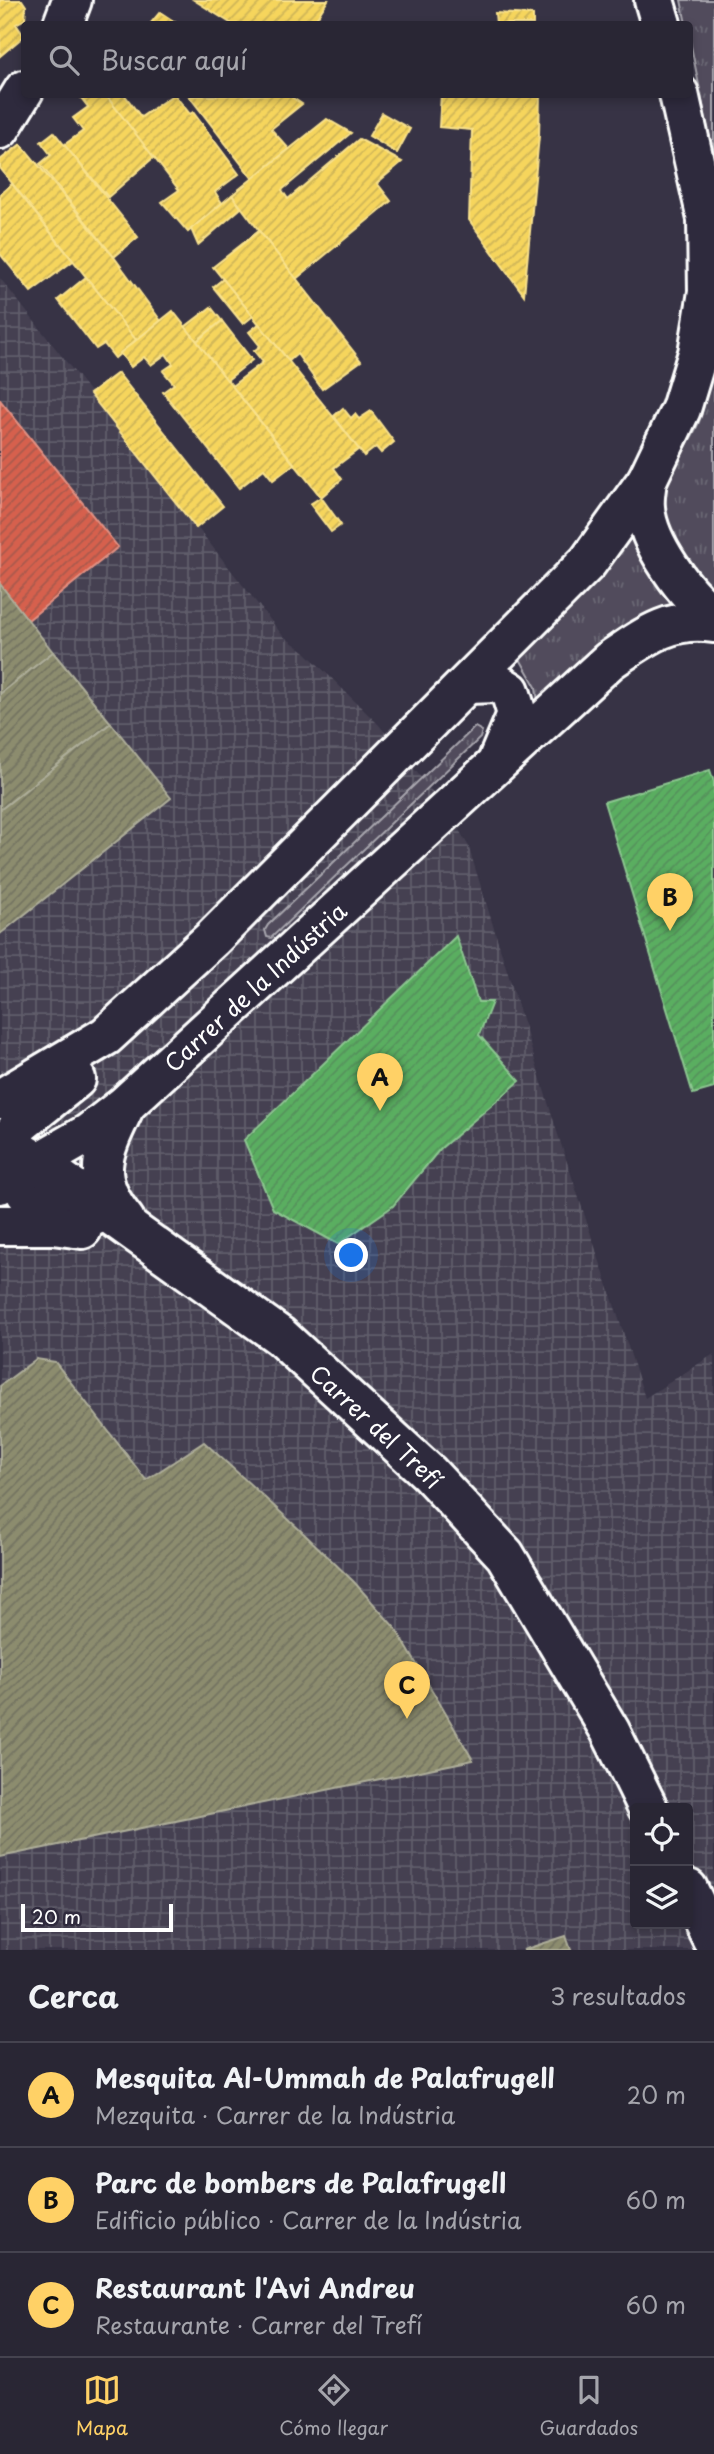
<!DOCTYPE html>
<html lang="es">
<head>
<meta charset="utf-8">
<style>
  body { margin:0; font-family:"Playpen Sans",sans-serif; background:#353240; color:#f1f3f6 }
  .controls { position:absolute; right:21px; bottom:21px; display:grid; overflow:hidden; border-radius:7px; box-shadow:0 4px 10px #0003 }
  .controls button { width:63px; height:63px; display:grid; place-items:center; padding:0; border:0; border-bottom:2px solid #45434f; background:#292634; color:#f1f3f6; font:35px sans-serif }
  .scale { position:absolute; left:21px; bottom:18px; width:152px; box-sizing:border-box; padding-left:7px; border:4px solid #fff; border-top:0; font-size:19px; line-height:24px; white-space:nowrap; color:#fff; -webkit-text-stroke:5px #2f2a3d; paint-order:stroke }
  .you { position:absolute; left:352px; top:1256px; width:24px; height:24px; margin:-18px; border:5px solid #fff; border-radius:50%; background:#1a73e8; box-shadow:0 0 0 10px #1a73e833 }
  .badge { display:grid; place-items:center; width:46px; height:46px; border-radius:50%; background:#ffd166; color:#111; font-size:23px; font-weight:700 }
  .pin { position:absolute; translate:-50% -58px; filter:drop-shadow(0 2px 4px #0008) }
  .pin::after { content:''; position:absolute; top:37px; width:24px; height:21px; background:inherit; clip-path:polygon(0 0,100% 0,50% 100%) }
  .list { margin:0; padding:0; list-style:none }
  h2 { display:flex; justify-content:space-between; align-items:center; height:91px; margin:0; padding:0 28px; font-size:30px }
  h2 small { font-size:23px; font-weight:400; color:#a5a5ac }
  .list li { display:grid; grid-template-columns:46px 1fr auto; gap:21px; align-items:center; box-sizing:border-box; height:105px; padding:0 28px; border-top:2px solid #45434f }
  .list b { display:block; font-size:26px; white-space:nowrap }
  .list p { margin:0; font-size:23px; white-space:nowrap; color:#a5a5ac }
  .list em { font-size:23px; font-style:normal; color:#a5a5ac }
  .icon { flex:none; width:38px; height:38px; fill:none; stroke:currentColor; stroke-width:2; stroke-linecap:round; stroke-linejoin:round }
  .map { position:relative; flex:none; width:714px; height:1950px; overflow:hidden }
  .search { position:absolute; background:#292634; box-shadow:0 4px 10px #0003; left:21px; right:21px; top:21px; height:77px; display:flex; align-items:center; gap:18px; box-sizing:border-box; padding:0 24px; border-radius:7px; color:#a5a5ac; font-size:26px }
  .sheet { height:406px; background:#292634 }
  nav { display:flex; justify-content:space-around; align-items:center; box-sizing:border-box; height:98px; border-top:2px solid #45434f; background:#292634; font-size:19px; color:#a5a5ac }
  nav a { display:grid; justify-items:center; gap:4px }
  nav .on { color:#ffd166 }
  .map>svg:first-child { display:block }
  .industrial { fill:url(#industrial-grid); fill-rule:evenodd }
  .grass { fill:url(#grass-tufts); stroke:#a8a6ae; stroke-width:2 }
  .homes { fill:url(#homes-hatch); stroke:#f9e28d; stroke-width:2 }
  .shops { fill:url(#shops-hatch); stroke:#e29082; stroke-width:2 }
  .public { fill:url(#public-hatch); stroke:#8cc690; stroke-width:2 }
  .industry { fill:url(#industry-hatch); stroke:#aeae9a; stroke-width:2 }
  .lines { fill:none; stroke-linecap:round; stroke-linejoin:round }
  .minor-casing { stroke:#fff; stroke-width:44 }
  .minor { stroke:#2f2a3d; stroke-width:38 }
  .labels { text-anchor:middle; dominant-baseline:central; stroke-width:7; stroke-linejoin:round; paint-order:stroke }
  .street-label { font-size:23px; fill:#fff; stroke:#2f2a3d }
</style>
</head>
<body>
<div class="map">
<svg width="714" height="1950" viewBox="0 0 714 1950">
  <defs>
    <pattern id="industrial-grid" width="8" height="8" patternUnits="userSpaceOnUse" patternTransform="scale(1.75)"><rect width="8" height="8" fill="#444051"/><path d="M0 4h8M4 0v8" fill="none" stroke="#605d6b"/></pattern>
    <pattern id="grass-tufts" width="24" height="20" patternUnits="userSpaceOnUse" patternTransform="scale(1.75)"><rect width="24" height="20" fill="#514c5c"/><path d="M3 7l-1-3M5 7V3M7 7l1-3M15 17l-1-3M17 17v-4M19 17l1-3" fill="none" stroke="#6b6774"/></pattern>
    <pattern id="homes-hatch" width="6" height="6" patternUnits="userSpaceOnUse" patternTransform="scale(1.75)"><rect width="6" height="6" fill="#f6d55c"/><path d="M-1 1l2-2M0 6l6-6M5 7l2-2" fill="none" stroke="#ccb358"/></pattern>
    <pattern id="shops-hatch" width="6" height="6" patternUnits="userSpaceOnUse" patternTransform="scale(1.75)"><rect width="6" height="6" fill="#d6604d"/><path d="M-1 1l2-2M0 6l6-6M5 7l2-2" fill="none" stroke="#a6594d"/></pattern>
    <pattern id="public-hatch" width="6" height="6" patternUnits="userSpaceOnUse" patternTransform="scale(1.75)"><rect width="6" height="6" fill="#5aae61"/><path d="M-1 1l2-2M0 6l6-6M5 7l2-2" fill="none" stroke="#56915b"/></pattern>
    <pattern id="industry-hatch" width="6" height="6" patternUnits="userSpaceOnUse" patternTransform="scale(1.75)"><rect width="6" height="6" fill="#8c8c6e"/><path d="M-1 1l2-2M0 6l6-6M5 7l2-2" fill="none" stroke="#727260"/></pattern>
  </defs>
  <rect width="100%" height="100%" fill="#373345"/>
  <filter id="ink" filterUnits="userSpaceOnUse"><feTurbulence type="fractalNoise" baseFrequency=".0143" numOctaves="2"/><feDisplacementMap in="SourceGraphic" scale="14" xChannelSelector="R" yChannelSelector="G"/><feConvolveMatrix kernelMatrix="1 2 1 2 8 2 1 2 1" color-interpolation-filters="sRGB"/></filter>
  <g filter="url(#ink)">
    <path class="industrial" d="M0,278L283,636L304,651L379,725L447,810L468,845L560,1141L645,1398L714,1354V1950H0ZM635,1808H688V1924H635Z"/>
    <g class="grass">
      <polygon points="681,0 714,0 714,159 690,41 690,24 686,24"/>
      <path d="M714,358V602C692,577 653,513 668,479C677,459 691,442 699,422C707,402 709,378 714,358Z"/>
      <polygon points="642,524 691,611 538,703 536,687 516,652 610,565"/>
      <polygon points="475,727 482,731 480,738 271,938 267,937 265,930 268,925"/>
    </g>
    <g class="homes">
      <polygon points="0,0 22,0 26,6 25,19 16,24 24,36 0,56"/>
      <polygon points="194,0 328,0 313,24 232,24"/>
      <polygon points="160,12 178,24 150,24"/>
      <polygon points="495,13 533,15 533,24 496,24"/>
      <polygon points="78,94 105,94 154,157 108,197 64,145 83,131 73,118 88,107"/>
      <polygon points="105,94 124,94 141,117 174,94 190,114 193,112 239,174 215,192 222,203 188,232 162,202 179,190"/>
      <polygon points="287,94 302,104 271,129 289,149 253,179 189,96"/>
      <polygon points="441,94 540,94 539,136 524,295 469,220 472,130 439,127"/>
      <polygon points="382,113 410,129 397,153 369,136"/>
      <polygon points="327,119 351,133 282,190 288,199 359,139 402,162 377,183 391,201 296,279 232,195"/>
      <polygon points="54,132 138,237 114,257 40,164 51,155 41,142"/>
      <polygon points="21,144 114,257 161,321 136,340 0,168 0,160"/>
      <polygon points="12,184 73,261 31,292 0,254 0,194"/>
      <polygon points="232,195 241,208 198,245 191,229"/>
      <polygon points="259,231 361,361 322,389 297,354 289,361 213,267"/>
      <polygon points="86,277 136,340 115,358 104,344 96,349 58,300"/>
      <polygon points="223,279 253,316 243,324 213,287"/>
      <polygon points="211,307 222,321 197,341 185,327"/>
      <polygon points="173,311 294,464 273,480 264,469 239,488 163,392 174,384 163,371 173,364 166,354 151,365 144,357 131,367 120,353"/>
      <polygon points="222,321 252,360 227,380 197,341"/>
      <polygon points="259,324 359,449 334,468 342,479 321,497 232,386 263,362 254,351 260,346 249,332"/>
      <polygon points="118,373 223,506 196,528 90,394"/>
      <polygon points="343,408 351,418 355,414 359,419 371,411 394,442 381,453 376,447 364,456 334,416"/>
      <polygon points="321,497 341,525 331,532 310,504"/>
    </g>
    <polygon class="shops" points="0,400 118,547 28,620 0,584"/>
    <g class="public">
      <polygon points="710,770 714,782 714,1088 693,1094 604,802"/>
      <polygon points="456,936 478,1002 492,1002 479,1035 520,1081 440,1149 393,1206 338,1244 273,1209 244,1140"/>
    </g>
    <g class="industry">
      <polygon points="0,584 53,652 0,694"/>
      <polygon points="53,652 111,723 0,810 0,694"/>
      <polygon points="111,723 171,798 0,934 0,810"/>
      <polygon points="36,1359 55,1362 146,1480 204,1442 300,1530 354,1582 396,1629 473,1760 0,1857 0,1386"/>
      <polygon points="566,1936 571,1950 523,1950"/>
    </g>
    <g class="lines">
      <g class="minor-casing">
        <g id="minor">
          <polyline points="654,0 661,24"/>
          <polyline points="63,24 72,0"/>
          <polyline points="0,129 24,90"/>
          <path d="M647,480C646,489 644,498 645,507C647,542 686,597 714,615"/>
          <polyline points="467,684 497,683 510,691 517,714 499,757"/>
          <path d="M76,1079L20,1124C3,1148 11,1171 26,1193L94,1216"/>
          <polyline points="0,1099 106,1036 212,939 588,562 647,480 681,409 698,353 708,292 707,219 679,94"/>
          <path id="s1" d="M0,1140L31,1158L280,1336L429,1473L505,1555L610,1731L648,1808"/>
          <path id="s2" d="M0,1184L89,1133L125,1105L609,661C644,637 670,616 714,623"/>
          <path d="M125,1220C89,1176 103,1152 125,1106"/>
          <polyline points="0,1225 53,1225 82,1229"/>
          <polyline points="688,1889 714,1943"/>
        </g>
      </g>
      <use href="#minor" class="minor"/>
    </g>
  </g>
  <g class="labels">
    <g class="street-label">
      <text stroke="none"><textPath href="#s2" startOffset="324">Carrer de la Indústria</textPath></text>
      <text stroke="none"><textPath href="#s1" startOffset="474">Carrer del Trefí</textPath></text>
    </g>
  </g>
</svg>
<div class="controls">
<button><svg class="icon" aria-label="locate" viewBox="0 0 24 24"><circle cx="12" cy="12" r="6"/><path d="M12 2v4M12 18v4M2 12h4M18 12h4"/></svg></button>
<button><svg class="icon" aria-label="layers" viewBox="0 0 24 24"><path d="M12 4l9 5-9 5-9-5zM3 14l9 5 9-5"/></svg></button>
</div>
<div class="scale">20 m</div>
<div class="you"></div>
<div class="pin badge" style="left:380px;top:1111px">A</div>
<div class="pin badge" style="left:670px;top:931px">B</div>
<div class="pin badge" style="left:407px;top:1719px">C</div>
<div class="search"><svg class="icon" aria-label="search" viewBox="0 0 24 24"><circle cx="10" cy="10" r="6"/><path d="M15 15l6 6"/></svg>Buscar aquí</div>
</div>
<section class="sheet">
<h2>Cerca<small>3 resultados</small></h2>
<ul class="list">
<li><span class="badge">A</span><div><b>Mesquita Al-Ummah de Palafrugell</b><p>Mezquita · Carrer de la Indústria</p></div><em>20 m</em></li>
<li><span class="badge">B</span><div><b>Parc de bombers de Palafrugell</b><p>Edificio público · Carrer de la Indústria</p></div><em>60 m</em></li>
<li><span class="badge">C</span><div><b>Restaurant l'Avi Andreu</b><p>Restaurante · Carrer del Trefí</p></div><em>60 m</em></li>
</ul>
</section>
<nav>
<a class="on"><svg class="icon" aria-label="map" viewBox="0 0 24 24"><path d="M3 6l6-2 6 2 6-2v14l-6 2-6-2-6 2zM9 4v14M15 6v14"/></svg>Mapa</a>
<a><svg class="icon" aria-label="directions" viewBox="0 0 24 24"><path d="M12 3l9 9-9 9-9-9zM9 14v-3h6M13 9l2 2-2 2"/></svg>Cómo llegar</a>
<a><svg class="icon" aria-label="saved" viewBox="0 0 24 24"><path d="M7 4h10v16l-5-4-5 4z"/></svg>Guardados</a>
</nav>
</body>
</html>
